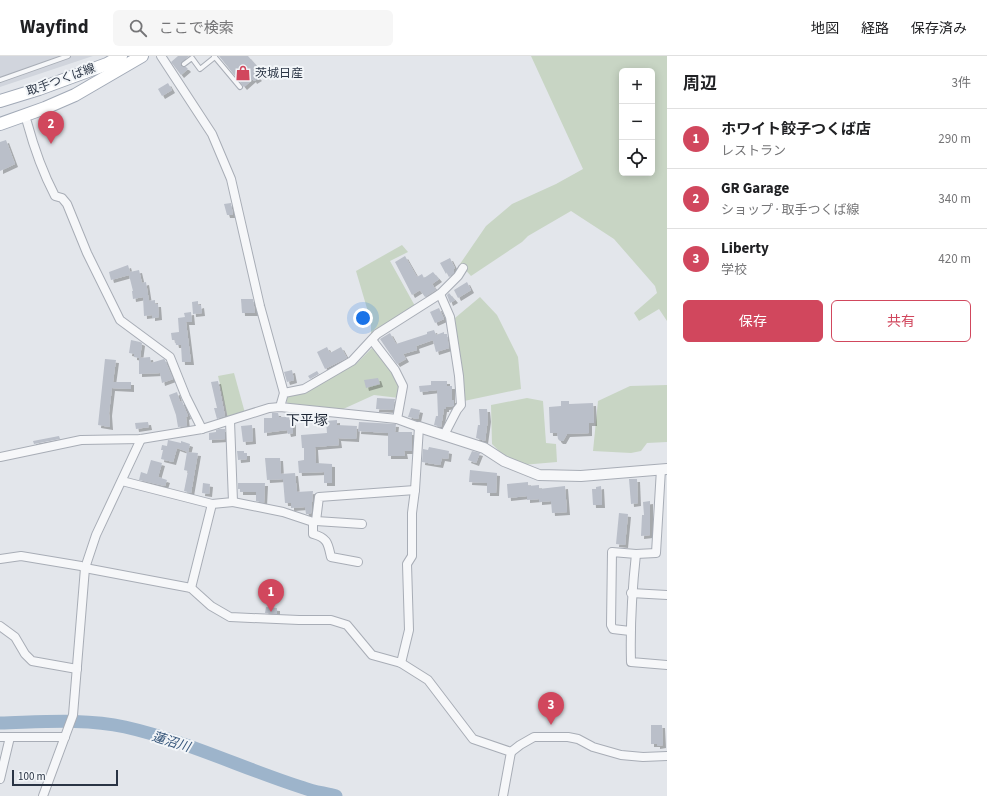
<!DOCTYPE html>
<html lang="ja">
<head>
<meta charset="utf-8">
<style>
  body { margin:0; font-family:"Source Sans 3","Noto Sans JP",sans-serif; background:#f6f6f6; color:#202124 }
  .controls { position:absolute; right:12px; top:12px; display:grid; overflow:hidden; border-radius:6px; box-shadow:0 2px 10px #0003 }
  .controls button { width:36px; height:36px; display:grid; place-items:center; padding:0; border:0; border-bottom:1px solid #e0e0e0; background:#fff; color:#202124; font:20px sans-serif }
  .scale { position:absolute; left:12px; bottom:10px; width:106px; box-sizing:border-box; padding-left:4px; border:2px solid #2a3444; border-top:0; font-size:11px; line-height:14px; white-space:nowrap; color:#2a3444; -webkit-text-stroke:3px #f2f5f8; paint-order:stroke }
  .you { position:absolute; left:363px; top:262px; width:14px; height:14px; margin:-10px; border:3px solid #fff; border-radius:50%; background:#1a73e8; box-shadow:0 0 0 6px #1a73e833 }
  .badge { display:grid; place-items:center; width:26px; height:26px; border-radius:50%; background:#d1475d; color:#fff; font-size:13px; font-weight:700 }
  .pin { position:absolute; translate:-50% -33px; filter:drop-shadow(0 1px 2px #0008) }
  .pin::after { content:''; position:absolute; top:21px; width:14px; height:12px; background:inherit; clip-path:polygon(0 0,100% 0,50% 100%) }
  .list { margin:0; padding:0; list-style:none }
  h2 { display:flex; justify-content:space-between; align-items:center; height:52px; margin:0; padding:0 16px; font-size:17px }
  h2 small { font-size:13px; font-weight:400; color:#757577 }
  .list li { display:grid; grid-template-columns:26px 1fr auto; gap:12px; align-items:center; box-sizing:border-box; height:60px; padding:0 16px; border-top:1px solid #e0e0e0 }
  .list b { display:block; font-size:15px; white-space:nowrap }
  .list p { margin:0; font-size:13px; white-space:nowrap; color:#757577 }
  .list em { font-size:13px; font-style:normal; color:#757577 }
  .actions { display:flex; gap:8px; padding:12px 16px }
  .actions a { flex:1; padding:9px 0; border:1px solid #d1475d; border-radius:6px; text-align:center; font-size:14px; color:#d1475d }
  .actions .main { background:#d1475d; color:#fff }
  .icon { flex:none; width:22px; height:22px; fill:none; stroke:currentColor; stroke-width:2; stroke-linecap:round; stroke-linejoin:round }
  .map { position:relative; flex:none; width:667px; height:740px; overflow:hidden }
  header { display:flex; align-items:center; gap:24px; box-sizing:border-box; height:56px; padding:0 20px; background:#fff; border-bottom:1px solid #e0e0e0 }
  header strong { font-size:19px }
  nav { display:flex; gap:22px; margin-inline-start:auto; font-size:14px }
  .search { width:280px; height:36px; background:#f6f6f6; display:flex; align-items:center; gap:10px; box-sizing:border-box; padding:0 14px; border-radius:6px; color:#757577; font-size:15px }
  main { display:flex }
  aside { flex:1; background:#fff }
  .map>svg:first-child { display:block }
  .built { fill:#d1d5dd }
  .green { fill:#c8d5c4; fill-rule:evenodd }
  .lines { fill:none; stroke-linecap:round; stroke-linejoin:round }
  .river { stroke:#9db4cb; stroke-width:13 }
  .building { fill:#babfc9; filter:url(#shadow) }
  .service-casing { stroke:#a8adb6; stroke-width:6 }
  .minor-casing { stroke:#a8adb6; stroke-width:10 }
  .tertiary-casing { stroke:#a8adb6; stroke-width:12 }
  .primary-casing { stroke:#a2aab7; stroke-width:14 }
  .service { stroke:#f6f7f9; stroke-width:4 }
  .minor { stroke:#f6f7f9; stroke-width:8 }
  .tertiary { stroke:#f6f7f9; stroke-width:10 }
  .primary { stroke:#fff; stroke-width:12 }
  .labels { text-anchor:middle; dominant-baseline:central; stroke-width:4; stroke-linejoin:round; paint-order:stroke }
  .poi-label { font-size:12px; fill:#2a3444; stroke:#f2f5f8; text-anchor:start }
  .street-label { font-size:12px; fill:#2a3444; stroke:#f2f5f8 }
  .water-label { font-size:13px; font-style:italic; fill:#335378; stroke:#f2f5f8 }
  .quarter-label { font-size:14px; fill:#1c2534; stroke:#f2f5f8 }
</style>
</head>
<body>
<header>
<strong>Wayfind</strong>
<div class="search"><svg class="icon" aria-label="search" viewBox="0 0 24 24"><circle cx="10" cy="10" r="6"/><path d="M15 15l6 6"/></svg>ここで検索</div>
<nav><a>地図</a><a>経路</a><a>保存済み</a></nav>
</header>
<main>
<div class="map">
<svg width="667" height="740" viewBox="0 0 667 740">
  <defs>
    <filter id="shadow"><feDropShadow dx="3" dy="3" stdDeviation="0" flood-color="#0004"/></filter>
  </defs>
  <rect width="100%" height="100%" fill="#e3e6eb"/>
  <polygon class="built" points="0,0 93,0 0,31"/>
  <g class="green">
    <path d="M531,0H667V265L659,253L639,265L634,257L657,237L655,230L614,183L571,155L528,180L522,186L471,220L460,208L486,170L512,148L556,128L583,113ZM622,15H652V117H622Z"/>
    <polygon points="402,189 408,196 390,205 415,250 373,280 371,278 371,266 356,215"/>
    <polygon points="480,241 497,259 518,301 521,333 464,345 455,262"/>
    <polygon points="372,292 392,315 400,333 399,342 374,339 341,354 289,350 286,344 288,340 306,335 356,308"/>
    <polygon points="234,317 245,357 228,362 218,320"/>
    <polygon points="667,329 667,386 647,387 641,395 631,397 593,395 598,345 630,330"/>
    <polygon points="527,342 543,345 546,387 556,388 557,406 522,409 509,405 492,388 491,349"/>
  </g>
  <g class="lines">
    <path class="river" d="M0,667C41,666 85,662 125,671C187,685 244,713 304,732C314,736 326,737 336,740"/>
  </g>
  <g class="building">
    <polygon points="178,0 189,0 181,7 181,10 186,11 188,13 181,19 171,6"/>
    <polygon points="219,0 248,0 262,16 257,20 259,22 254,25 253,23 244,31"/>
    <polygon points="168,27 172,34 162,40 158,33"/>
    <polygon points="6,84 15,108 0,115 0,86"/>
    <polygon points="231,147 233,159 227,159 224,148"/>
    <polygon points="405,200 417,221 422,218 424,222 433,216 439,223 432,228 436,234 425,241 420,234 412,239 395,206"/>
    <polygon points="450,202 455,212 454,213 454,217 449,221 447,216 446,218 440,207"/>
    <polygon points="128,209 130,216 139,214 142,227 146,226 149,245 155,244 155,248 158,248 159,261 152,262 152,259 144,260 143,241 133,243 132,235 133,235 129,219 111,224 109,216"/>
    <polygon points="467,226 471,234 458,242 454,234"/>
    <polygon points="449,237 455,244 450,247 447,239"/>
    <polygon points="241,243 253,243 255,257 242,257"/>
    <polygon points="198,245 198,250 201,249 202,257 193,258 192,246"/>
    <polygon points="439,252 444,263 435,267 430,256"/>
    <polygon points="191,256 192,266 186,266 191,306 182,306 181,289 176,289 175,284 172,284 171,277 179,276 178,262 185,261 184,257"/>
    <polygon points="434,274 436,279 444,276 444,278 447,278 449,292 436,296 433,284 416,290 417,294 403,298 406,303 397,308 380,283 390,277 396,288 427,278 427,276"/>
    <polygon points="131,284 140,286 142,287 140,302 150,301 151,307 164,303 165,304 173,323 162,327 160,317 139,318 139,302 134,301 134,298 129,297"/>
    <polygon points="327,291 330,297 341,291 347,302 325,313 317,296"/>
    <polygon points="105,303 116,304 113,326 131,326 131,333 112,332 109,357 110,371 98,369"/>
    <polygon points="292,314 294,324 287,326 284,316"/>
    <polygon points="317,315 319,318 310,323 308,320"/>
    <polygon points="378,322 380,328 366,332 364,324"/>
    <polygon points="218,325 225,360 217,363 214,352 217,352 211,326"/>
    <polygon points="431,325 447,325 447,330 452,330 452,344 454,344 454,349 453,350 446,351 446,353 444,353 441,371 434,369 436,360 438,360 437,334 420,336 419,330 431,329"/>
    <polygon points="177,336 180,346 182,345 188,360 186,361 187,370 178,371 176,359 169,339"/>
    <polygon points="377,342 395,343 393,354 376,353"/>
    <polygon points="561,345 569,345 569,348 593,347 594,367 589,367 589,377 567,378 563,385 560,385 558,383 557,377 550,377 549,351 561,350"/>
    <polygon points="411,352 420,354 418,363 408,361"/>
    <polygon points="479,353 487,353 488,363 485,385 476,382 478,369 480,369"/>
    <polygon points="272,357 278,357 279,361 289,361 290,366 293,366 293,377 288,378 287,374 264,377 264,362 272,362"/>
    <polygon points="337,364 337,369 357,370 356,383 338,382 339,389 315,391 316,407 332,408 332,427 324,427 324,416 299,417 298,405 304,404 304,392 302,392 301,379 327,377 326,365"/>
    <polygon points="148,366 149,371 136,373 135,367"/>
    <polygon points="359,366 396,368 395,376 412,376 412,395 404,395 405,400 388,400 388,377 358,375"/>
    <polygon points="252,369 253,385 243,386 241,370"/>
    <polygon points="219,373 225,373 225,383 209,384 209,377 216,376 216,374"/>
    <polygon points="59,380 60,383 34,388 33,385"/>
    <polygon points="168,384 181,387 181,385 190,388 188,396 177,392 173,406 161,403 163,394 161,394 162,389 167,390"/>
    <polygon points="429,391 449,395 448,403 442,402 440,409 422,406 423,393 428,394"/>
    <polygon points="237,395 244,395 244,397 247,397 247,403 238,404"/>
    <polygon points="472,395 480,397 476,407 468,404"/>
    <polygon points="187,396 198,397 191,437 184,435 188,415 184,414"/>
    <polygon points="265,402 280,402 281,418 295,417 297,436 313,435 311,458 306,458 305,451 291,452 291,447 285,447 283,423 267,424"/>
    <polygon points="151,404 162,407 158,421 167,424 165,430 139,424 141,416 147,418"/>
    <polygon points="470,414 497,417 496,437 487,437 487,427 469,426"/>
    <polygon points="629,423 637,423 638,447 631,448"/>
    <polygon points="528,426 528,430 539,429 539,433 565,430 567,456 552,457 551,445 539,446 539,443 527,444 527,440 508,442 507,428"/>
    <polygon points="203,427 210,428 209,438 202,437"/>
    <polygon points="238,427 265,427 264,447 256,445 256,436 240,436 240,433 238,433"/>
    <polygon points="601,430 602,449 593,449 592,433 596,433 596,431"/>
    <polygon points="650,445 650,479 641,480 642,459 644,459 643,446"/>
    <polygon points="619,457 628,458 625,489 616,488"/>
    <polygon points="266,551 277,552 277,558 265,557"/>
    <polygon points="651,669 662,669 663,689 657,690 657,688 651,688"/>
  </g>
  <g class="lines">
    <g class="service-casing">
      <g id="service">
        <polyline points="214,0 240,31"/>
        <polyline points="184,8 192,2 200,13 215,1"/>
        <polyline points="0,24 68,0"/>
      </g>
    </g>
    <g class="minor-casing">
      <g id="minor">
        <polyline points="161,0 212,78 231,123 260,250 284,337"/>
        <path d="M27,66C34,92 43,117 55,140L62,142L67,148L87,197L120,264L170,301L186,341L202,373"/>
        <polyline points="440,238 450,261 459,320 461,349 457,354 444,379"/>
        <polyline points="372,284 395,314 403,330 397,363"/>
        <polyline points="280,351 284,337 304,333 352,305 377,278 440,238 458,220 463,212"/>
        <polyline points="0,401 81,384 141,383 202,373 269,352 280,351 397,363 419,371 415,434 412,457 412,500 407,508 409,574 401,607"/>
        <polyline points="122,425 212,448"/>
        <polyline points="233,446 283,456 313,466 316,465 319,441 415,434"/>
        <polyline points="316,465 362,468"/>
        <path d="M313,466V478C328,482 328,488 331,501L358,506"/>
        <polyline points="636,498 656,497 661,413"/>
        <polyline points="0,503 21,500 81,510 85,512 191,532 211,550 230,561 299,564 331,564 347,569 372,599 401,607 428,624 473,683 511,696 503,740"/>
        <polyline points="191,532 212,448 233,446 230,365"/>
        <polyline points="631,537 667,539"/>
        <polyline points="0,570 15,581 25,598 32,605 77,613"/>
        <path d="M630,575L613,573L611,569L612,496L636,498C632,535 630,569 631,606L667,609"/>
        <polyline points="0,681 65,681"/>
        <polyline points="511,696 520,689 534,681 568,681 578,683 593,691 621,699 643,701 667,700"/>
        <polyline points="0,723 10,681"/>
        <polyline points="43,740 73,659 85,512 96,479 141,383"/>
      </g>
    </g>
    <g class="tertiary-casing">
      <polyline id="tertiary" points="419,371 484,392 504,405 539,419 581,420 667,413"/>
    </g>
    <g class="primary-casing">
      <g id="primary">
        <polyline points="0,45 39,33 107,8 121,0"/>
        <polyline points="0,68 45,52 75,39 142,0"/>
      </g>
    </g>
    <use href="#service" class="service"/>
    <use href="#minor" class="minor"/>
    <use href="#tertiary" class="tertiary"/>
    <use href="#primary" class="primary"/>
  </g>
  <defs>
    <g id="shop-bare" transform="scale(1.2)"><path d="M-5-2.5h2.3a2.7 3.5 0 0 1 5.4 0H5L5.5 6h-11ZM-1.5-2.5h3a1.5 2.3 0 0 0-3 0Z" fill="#d1475d" stroke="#f2f5f8" stroke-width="2.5" paint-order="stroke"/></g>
  </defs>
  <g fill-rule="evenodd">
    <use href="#shop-bare" x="243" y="17"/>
  </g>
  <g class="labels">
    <g class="poi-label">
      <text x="255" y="17">茨城日産</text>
    </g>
    <g class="street-label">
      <text transform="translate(61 24) rotate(-20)">取手つくば線</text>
    </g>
    <g class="water-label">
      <text transform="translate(171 686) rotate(17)">蓮沼川</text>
    </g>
    <g class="quarter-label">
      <text x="307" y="365">下平塚</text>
    </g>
  </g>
</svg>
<div class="controls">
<button>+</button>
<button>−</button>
<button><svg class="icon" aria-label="locate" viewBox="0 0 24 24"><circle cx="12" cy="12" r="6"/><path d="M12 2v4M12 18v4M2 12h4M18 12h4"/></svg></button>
</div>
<div class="scale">100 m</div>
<div class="you"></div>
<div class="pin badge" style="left:271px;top:556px">1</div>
<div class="pin badge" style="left:51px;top:88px">2</div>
<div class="pin badge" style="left:551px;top:669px">3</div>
</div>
<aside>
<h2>周辺<small>3件</small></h2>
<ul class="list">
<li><span class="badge">1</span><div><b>ホワイト餃子つくば店</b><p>レストラン</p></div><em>290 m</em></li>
<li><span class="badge">2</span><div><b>GR Garage</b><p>ショップ · 取手つくば線</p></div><em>340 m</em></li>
<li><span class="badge">3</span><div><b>Liberty</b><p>学校</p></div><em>420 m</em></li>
</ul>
<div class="actions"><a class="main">保存</a><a>共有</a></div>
</aside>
</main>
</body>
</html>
